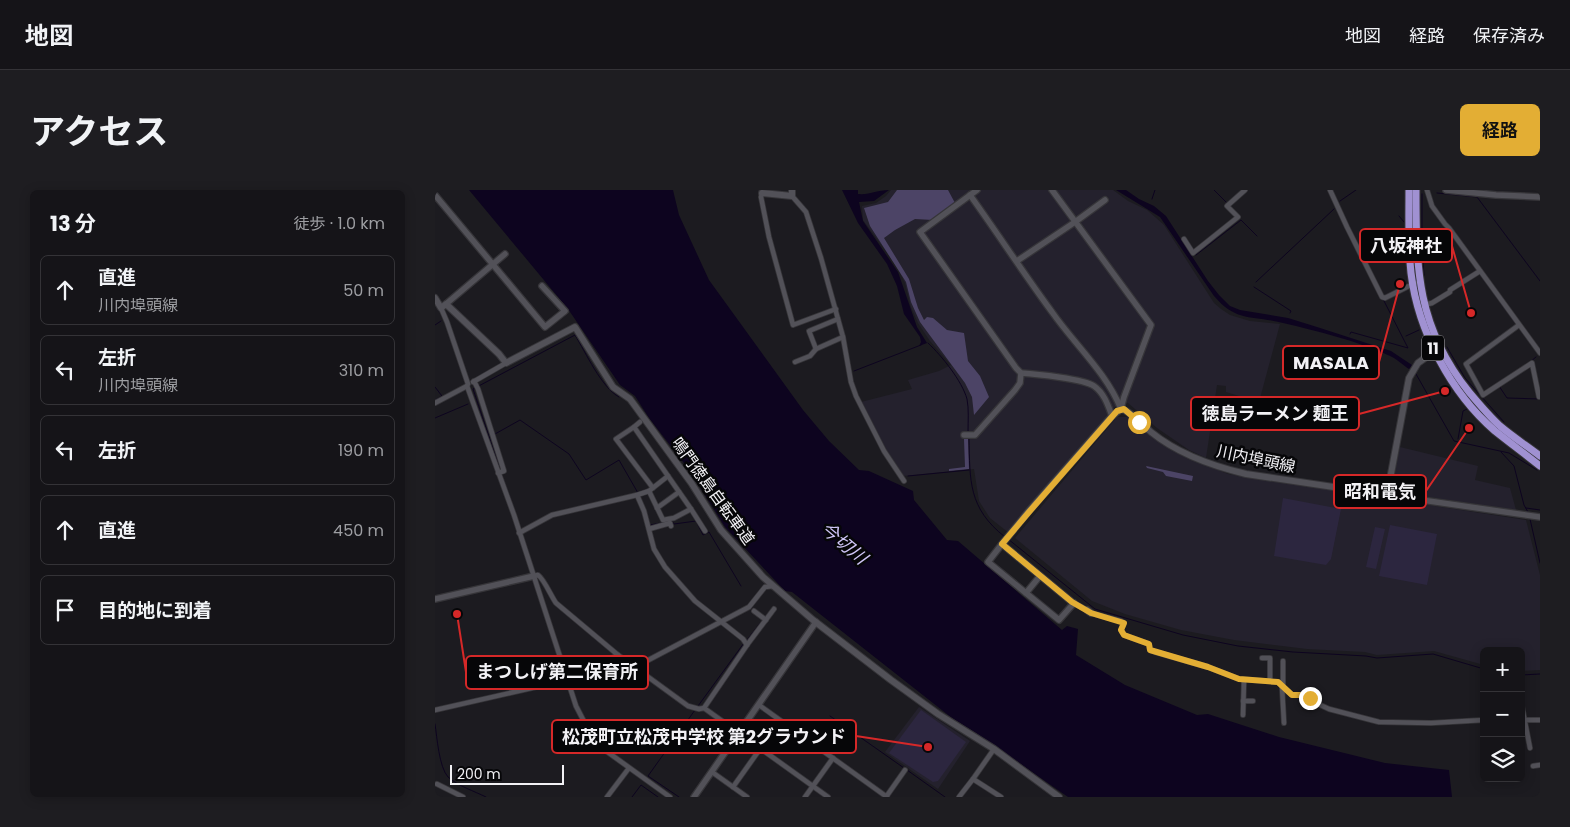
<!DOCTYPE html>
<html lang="ja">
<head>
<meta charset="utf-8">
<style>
  body { margin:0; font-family:Poppins,"Noto Sans JP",sans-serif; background:#1e1d21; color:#f1f3f6 }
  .controls { position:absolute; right:15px; bottom:15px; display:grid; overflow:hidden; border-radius:8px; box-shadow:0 2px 12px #0003 }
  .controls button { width:45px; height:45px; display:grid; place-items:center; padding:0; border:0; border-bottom:1px solid #343337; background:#151418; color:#f1f3f6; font:25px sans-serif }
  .scale { position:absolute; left:15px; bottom:12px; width:114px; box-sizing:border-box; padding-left:5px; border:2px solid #f2f1f5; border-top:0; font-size:14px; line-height:18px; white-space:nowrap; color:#f2f1f5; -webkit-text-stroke:4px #060608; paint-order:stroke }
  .stop { position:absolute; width:15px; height:15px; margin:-11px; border:4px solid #e3ae34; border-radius:50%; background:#fff }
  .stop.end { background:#e3ae34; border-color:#fff; box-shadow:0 1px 5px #0008 }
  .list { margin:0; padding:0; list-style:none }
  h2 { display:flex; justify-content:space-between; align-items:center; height:65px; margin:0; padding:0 20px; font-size:21px }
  h2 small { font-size:16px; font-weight:400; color:#9d9ea2 }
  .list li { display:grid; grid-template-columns:32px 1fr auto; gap:15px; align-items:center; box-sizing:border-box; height:70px; margin:0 10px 10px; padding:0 10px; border:1px solid #343337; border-radius:8px }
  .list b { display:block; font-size:19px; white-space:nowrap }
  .list p { margin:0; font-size:16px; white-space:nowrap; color:#9d9ea2 }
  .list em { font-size:16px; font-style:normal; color:#9d9ea2 }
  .icon { flex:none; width:28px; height:28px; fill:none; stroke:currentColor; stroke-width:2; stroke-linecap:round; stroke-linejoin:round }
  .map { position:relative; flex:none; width:1105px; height:607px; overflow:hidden; border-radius:8px }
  header { display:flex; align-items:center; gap:30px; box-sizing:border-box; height:70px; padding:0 25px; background:#151418; border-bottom:1px solid #343337 }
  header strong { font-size:24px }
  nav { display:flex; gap:28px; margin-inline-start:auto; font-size:18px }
  .intro { display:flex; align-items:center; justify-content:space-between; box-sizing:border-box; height:120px; padding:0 30px }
  h1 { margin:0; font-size:35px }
  .button { padding:12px 22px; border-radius:8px; background:#e3ae34; color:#111; font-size:18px; font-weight:700 }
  main { display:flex; gap:30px; padding:0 30px }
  aside { flex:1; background:#151418; border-radius:8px; box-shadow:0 2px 12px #0003 }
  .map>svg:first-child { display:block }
  .built { fill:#24212d }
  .green { fill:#2c263f }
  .forest { fill:#4c4466 }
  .water { fill:#0d041f }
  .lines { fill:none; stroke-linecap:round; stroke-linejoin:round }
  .stream { stroke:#0d041f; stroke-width:1 }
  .minor-casing { stroke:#363539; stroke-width:6 }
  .tertiary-casing { stroke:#363539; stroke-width:8 }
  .secondary-casing { stroke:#363539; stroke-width:8 }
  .trunk-casing { stroke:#363539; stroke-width:9 }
  .minor { stroke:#525158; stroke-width:4.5 }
  .tertiary { stroke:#525158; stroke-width:5.5 }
  .secondary { stroke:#525158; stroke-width:6 }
  .trunk { stroke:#a091d2; stroke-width:7 }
  .route { stroke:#e3ae34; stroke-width:6 }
  .labels { text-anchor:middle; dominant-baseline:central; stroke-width:5; stroke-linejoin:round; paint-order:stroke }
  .shield { fill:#060608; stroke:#abaaae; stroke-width:1 }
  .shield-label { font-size:15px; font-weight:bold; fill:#f2f1f5 }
  .street-label { font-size:16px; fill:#f2f1f5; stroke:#060608 }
  .water-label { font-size:18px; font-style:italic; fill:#cfc5f6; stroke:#060608 }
  .leader { fill:none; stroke:#d62828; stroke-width:2 }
  .callout-dot { fill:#d62828; stroke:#060608; stroke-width:2 }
  .callout { fill:#060608; stroke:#d62828; stroke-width:2 }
  .callout-label { font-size:18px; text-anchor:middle; font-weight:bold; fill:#f2f1f5 }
</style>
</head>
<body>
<header>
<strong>地図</strong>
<nav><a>地図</a><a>経路</a><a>保存済み</a></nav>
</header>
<div class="intro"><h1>アクセス</h1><a class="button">経路</a></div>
<main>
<aside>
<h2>13 分<small>徒歩 · 1.0 km</small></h2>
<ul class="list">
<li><svg class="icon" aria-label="ahead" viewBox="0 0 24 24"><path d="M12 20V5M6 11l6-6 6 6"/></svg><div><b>直進</b><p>川内埠頭線</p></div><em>50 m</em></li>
<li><svg class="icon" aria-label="left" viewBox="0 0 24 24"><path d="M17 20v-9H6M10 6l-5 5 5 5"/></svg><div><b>左折</b><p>川内埠頭線</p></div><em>310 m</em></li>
<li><svg class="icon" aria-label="left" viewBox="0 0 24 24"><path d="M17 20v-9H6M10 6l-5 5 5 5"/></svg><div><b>左折</b></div><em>190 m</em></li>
<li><svg class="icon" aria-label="ahead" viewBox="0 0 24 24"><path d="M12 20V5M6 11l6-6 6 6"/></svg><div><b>直進</b></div><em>450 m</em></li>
<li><svg class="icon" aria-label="arrive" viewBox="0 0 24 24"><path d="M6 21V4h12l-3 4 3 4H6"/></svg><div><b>目的地に到着</b></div></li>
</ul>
</aside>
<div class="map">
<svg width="1105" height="607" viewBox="0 0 1105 607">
  <rect width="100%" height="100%" fill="#1c1b20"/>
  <g class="built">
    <polygon points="456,0 678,0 693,11 712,20 729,35 779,113 786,119 795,125 815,131 845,134 824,212 791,202 791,196 782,195 771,268 754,260 722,238 693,213 685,211 574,343 555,328 544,311 539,279 468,286 450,259 426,212 477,199 473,190 504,181 516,175 495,151 483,133 476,117 470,93 461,75 428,30 427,16 441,13 451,6"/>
    <polygon points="682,227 694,227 710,241 746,265 793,284 1091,330 1105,385 1105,480 1086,481 1086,461 1049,461 1049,475 999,461 942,465 930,462 872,459 799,450 746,440 690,424 657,411 580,348"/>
    <polygon points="965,257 1043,276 1040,290 1075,298 1081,320 960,302 957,298"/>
    <polygon points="484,517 535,551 503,599 450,562"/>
  </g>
  <g class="green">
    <polygon points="848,308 906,319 896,369 891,375 839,366"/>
    <polygon points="955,335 1002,344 992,395 944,386"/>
    <polygon points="940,337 950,339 941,379 931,377"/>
    <polygon points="486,520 531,552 503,591 498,592 454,563"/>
  </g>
  <g class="forest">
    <polygon points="462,0 513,0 520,13 498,30 480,29 460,40 449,48 474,89 483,118 489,130 492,127 498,128 512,140 529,143 533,171 545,186 554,207 539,225 537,207 530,193 485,132 476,112 471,92 435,36 429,18 453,12"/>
    <polygon points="529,249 533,249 534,279 514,281 514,279 530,277"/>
    <polygon points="711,276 758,286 757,291 731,286 728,282 712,278"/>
  </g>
  <g class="water">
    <polygon points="34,0 238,0 244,25 274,90 368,220 394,251 424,280 434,281 478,301 479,310 512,350 523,351 627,440 632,436 643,439 641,465 690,495 762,525 773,524 844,547 950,573 1014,580 1017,607 633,607 541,543 517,528 357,402 350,401 290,337 255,281 214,228 200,206 185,195 133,119"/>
    <path d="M407,0H423V4C435,5 442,0 454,0L439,11L424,12L428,31L463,82L482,137L492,153L484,156L486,152L485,147L469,124L462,96L452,74L423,33Z"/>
    <path d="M681,0H691L704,9L719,16L731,26L773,91L784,105L795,116L805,120L853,128L882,137L956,161L977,175L974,179C968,175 962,169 955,166C923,151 882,141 848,133C818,125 802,133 779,106L725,27Z"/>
  </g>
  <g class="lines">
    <g class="stream">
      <polyline points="779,0 793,14"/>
      <polyline points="1002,3 1042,7 1105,91"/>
      <polyline points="987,4 987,59 989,85"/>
      <polyline points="717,9 720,0"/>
      <polyline points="905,11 921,0"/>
      <polyline points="964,26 969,32"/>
      <polyline points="964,58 967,55"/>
      <polyline points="761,65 806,30 822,46"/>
      <polyline points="1046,86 1081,134"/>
      <polyline points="821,92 899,19"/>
      <polyline points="819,97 856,121 855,123"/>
      <polyline points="0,135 6,131"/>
      <polyline points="915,144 916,142 973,158 948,109"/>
      <polyline points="971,146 984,140"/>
      <path d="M493,153C507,166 527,191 532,209C534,219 533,231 533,242"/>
      <polyline points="1012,157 1030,188 1069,232"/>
      <polyline points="1095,172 1101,167"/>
      <polyline points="419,181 486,155"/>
      <polyline points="981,184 1019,251 1074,263 1102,280"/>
      <polyline points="1064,196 1072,208 1105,209"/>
      <polyline points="0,197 7,206 0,210"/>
      <polyline points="0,228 33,214"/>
      <polyline points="60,244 85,230 134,264 151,290 184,270 203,303"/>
      <path d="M534,248C535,291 533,318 570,347"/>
      <polyline points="1023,249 1028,221 1032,219"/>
      <polyline points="1066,262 1079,276 1089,315 1093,322"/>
      <path d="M65,279L38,199L140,145C151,163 166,197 184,207"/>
      <polyline points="66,283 76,310"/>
      <polyline points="473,286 534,280"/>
      <polyline points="1091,318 1105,320"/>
      <polyline points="1095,329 1105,373"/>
      <polyline points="235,331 237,331 239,334 261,331 268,345 274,342 306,396"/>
      <polyline points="214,332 215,335 231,332"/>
      <polyline points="573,349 660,419 748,445 803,456 858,462 931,466 942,468 998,464 1049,479"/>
      <polyline points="312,450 325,433"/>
      <polyline points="1086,485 1105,484"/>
      <polyline points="263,516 309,453"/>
      <polyline points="395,526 469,578"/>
      <path d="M0,534C2,547 4,577 13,587C23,596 39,601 51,607"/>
      <polyline points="472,580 510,607"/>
      <polyline points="197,607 206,595 223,607"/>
      <polyline points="244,607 213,586 260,520"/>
    </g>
    <g class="minor-casing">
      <g id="minor">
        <polyline points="895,0 912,37 947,107 950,108 980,93"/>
        <polyline points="992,0 997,16 1010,34 1014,38 1105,163"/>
        <polyline points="327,3 326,7 334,47 358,135 401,119"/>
        <polyline points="357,6 371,22 386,68 408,147 416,192 421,206 449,261 469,291"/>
        <polyline points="749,49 758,63 803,27 792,16 810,0"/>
        <polyline points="989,115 997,113 1015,102 1015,100 1045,81"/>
        <polyline points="6,118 12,132 33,194 32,196 79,325 141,516 156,545 167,558 235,607"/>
        <polyline points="1084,135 1031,174 1048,205 1097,173 1104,207"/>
        <polyline points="381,159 374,141 403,129"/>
        <polyline points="360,172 375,166 381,159 408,147"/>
        <polyline points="39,191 43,199 69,281 63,283"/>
        <polyline points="38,192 71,173"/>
        <polyline points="0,213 32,196"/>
        <polyline points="199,237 205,232"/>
        <polyline points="233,286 256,319 270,341"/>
        <polyline points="214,301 228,330 239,328 256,319"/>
        <polyline points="202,305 209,321 219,359 230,377 260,411 308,449 312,455"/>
        <polyline points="222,318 244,302"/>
        <polyline points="214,339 235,333 236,336"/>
        <polyline points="84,343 117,325 202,305 214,301 233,286 199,237 181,249 218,298"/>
        <path d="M99,386L103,385C109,389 116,406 121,413L183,465L253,516L264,519L269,518L393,607"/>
        <polyline points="638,412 652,420"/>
        <polyline points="319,421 331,430"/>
        <polyline points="656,423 686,431 689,433 686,440 689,445 714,454 715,460 720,462 773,477 804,489 843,492 857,505 870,505 881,513 894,519 944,532 996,533 1049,530"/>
        <polyline points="827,468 835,468 835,491"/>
        <polyline points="848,471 848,496"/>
        <polyline points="202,478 204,475 314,417 330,397 338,396"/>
        <polyline points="847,497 849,533"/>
        <polyline points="808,511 818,511"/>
        <polyline points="1086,511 1095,558"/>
        <polyline points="324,515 452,607"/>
        <polyline points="269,518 312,455 339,419"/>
        <polyline points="0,520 132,490 183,465"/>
        <polyline points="808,525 809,490"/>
        <polyline points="1086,530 1105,530"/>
        <polyline points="1098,576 1105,575"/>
        <polyline points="277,582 312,607"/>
        <polyline points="538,589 559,559"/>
        <polyline points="2,594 28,607"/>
        <polyline points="298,597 325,559"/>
        <polyline points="172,607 194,578"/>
        <polyline points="370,607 398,568"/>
        <polyline points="451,607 470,580"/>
        <polyline points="524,607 538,589 566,607"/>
      </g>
    </g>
    <g class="tertiary-casing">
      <g id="tertiary">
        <path d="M542,0L485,42L581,178L586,183C601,184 649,189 659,196C669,203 673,215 677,226"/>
        <polyline points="617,0 716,135 689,207 686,218"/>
        <polyline points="1011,0 1061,5 1105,7"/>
        <polyline points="0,5 110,137 130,121 107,96"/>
        <path d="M535,5C563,44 589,84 617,122C640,155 671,182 686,219"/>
        <polyline points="582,71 640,32 670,10"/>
        <polyline points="11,114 70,64"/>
        <polyline points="529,245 540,245 580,200 585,193 586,183"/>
        <polyline points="952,305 1105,327"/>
        <polyline points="591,403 605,386"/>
        <polyline points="0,409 99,386"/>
        <polyline points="637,412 567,354 553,372 624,430 639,413"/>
        <polyline points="259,607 381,432"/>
      </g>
    </g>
    <g class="secondary-casing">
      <g id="secondary">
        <polyline points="327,3 357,6 357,0"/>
        <polyline points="0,108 6,118 11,114 64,164 71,173 140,137 178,197 195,209 257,294 286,340 328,387 378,430 456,490 503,524 559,559 624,607"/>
        <path d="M567,354L593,322L677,226L686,219C694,220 709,236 716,242C743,264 777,276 811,284L952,305L974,188L983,173L1004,158"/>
        <polyline points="652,420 656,423"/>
      </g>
    </g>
    <g class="trunk-casing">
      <g id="trunk">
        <path d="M974,0C974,28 973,56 976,83C983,141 1016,203 1060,241C1075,253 1090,264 1105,276"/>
        <path d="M981,0C981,80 982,137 1034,202C1044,214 1054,226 1065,236C1078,247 1092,256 1105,266"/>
      </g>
    </g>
    <use href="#minor" class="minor"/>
    <use href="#tertiary" class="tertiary"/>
    <use href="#secondary" class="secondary"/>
    <use href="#trunk" class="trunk"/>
  </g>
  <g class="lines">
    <polyline class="route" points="704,232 689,219 682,221 594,322 567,354 637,412 656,423 689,433 686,440 689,445 714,454 715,460 773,477 804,489 843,492 857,505 870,505 875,508"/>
  </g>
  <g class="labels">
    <rect class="shield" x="987" y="145.5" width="22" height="25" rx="4"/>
    <g class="shield-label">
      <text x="998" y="158">11</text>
    </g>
    <g class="street-label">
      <text transform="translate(821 269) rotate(12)">川内埠頭線</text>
      <text transform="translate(278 301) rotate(54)">鳴門徳島自転車道</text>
    </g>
    <g class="water-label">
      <text transform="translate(409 353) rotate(40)">今切川</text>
    </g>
  </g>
  <path class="leader" d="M1036 123L1017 56M965 94L944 172M1010 201L924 224M1034 238L991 301M22 424L31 482M493 557L421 546"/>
  <g class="callout-dot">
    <circle cx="1036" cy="123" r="5"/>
    <circle cx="965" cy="94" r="5"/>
    <circle cx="1010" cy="201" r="5"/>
    <circle cx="1034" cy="238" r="5"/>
    <circle cx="22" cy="424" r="5"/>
    <circle cx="493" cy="557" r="5"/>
  </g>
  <g class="callout">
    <rect x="925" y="39" width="92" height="33" rx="5"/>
    <rect x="848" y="156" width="96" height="33" rx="5"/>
    <rect x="756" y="207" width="168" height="33" rx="5"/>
    <rect x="899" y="285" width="92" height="33" rx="5"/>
    <rect x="31" y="466" width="182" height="33" rx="5"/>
    <rect x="117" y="530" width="304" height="33" rx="5"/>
  </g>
  <g class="callout-label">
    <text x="971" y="62">八坂神社</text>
    <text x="896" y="179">MASALA</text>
    <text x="840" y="230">徳島ラーメン 麺王</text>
    <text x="945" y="308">昭和電気</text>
    <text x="122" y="488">まつしげ第二保育所</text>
    <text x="269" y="553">松茂町立松茂中学校 第2グラウンド</text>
  </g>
</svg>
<div class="controls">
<button>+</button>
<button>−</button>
<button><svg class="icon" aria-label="layers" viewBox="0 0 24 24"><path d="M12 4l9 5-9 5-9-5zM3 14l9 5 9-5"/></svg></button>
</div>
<div class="scale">200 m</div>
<div class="stop" style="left:704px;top:232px"></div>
<div class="stop end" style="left:875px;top:508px"></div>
</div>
</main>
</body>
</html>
